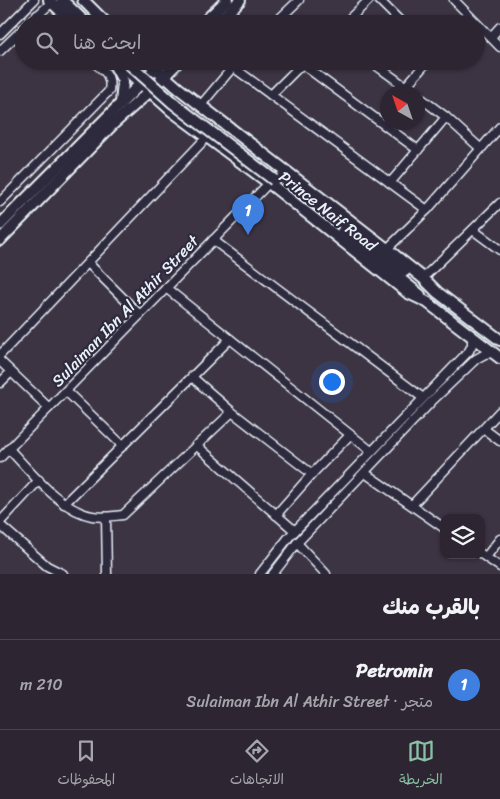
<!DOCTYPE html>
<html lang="ar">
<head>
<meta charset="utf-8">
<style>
  body { margin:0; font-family:Sriracha,"Playpen Sans Arabic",sans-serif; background:#352e3a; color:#f1f3f6; direction:rtl }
  .controls { position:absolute; right:15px; bottom:15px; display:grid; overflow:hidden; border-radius:10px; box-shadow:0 1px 4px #0004 }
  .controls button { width:45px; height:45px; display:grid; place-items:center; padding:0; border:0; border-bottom:1px solid #48434d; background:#2d2632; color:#f1f3f6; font:25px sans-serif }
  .compass { position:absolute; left:380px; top:85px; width:45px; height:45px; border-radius:50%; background:#2d2632; box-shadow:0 1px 4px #0004; rotate:320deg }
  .you { position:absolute; left:331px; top:381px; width:18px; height:18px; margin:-12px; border:4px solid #fff; border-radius:50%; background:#1a73e8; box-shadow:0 0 0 8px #1a73e833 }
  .badge { display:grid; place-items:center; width:32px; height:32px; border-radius:50%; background:#8abfa5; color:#fff; font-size:16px; font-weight:700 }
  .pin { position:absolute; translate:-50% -41px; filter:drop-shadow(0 1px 2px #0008) }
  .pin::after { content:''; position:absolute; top:26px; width:18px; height:15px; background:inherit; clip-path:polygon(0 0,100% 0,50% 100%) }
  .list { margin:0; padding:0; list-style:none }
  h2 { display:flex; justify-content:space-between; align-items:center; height:65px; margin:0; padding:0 20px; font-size:21px }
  h2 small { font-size:16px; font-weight:400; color:#a7a5ac }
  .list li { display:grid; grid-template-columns:32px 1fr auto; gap:15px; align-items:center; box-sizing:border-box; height:90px; padding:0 20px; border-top:1px solid #48434d }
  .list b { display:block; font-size:19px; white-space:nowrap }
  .list p { margin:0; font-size:16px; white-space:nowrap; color:#a7a5ac }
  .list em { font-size:16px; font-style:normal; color:#a7a5ac }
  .icon { flex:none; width:28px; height:28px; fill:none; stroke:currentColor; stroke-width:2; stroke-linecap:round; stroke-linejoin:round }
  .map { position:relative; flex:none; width:500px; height:574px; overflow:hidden; direction:ltr }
  .search { position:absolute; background:#2d2632; box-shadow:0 1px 4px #0004; left:15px; right:15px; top:15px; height:55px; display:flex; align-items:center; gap:12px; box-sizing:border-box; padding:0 18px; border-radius:28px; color:#a7a5ac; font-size:19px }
  .sheet { height:155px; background:#2d2632 }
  nav { display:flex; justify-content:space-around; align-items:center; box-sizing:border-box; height:70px; border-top:1px solid #48434d; background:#2d2632; font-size:14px; color:#a7a5ac }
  nav a { display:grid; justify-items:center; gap:2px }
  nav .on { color:#8abfa5 }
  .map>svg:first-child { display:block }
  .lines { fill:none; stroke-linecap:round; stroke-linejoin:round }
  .minor-casing { stroke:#e8f1f8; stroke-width:11 }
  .major-casing { stroke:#e8f1f8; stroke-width:14 }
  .minor { stroke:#2f2a3d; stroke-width:8 }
  .major { stroke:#2f2a3d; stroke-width:10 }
  .major-bridge-casing { stroke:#e8f1f8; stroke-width:14; stroke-linecap:butt }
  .major-bridge { stroke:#2f2a3d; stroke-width:10 }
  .labels { text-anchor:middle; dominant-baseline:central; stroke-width:4.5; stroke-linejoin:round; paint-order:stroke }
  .street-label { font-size:16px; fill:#e8f1f8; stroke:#2f2a3d }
</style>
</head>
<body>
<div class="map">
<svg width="500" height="574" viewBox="0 0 500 574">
  <rect width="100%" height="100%" fill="#3c3343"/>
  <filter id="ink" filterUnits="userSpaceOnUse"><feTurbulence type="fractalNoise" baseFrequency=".02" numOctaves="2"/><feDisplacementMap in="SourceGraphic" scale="10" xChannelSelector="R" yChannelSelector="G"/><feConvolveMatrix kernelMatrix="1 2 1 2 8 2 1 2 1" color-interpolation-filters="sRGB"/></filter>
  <g filter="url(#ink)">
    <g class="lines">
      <g class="minor-casing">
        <g id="minor">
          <polyline points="379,0 403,24"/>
          <polyline points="454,0 500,47"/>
          <polyline points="37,15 48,24"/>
          <polyline points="28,24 51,3"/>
          <polyline points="274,24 299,0"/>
          <polyline points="344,24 369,0"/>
          <polyline points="0,34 34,0"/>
          <polyline points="491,37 500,27"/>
          <polyline points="0,51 24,28"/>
          <polyline points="370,61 413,92"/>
          <polyline points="302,64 418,150"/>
          <polyline points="233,67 427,210"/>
          <polyline points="406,86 428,61"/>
          <polyline points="271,95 305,61"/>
          <polyline points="418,96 446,117 480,148"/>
          <polyline points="201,105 238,61"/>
          <polyline points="390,183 446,117"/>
          <path d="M0,202L109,91C112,74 104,71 92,61"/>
          <polyline points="473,230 500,250"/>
          <polyline points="213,240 423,398"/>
          <polyline points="387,249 427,210 500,127"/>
          <polyline points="88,263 140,315"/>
          <polyline points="423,278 500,203"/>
          <polyline points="166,288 371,451"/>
          <polyline points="0,355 207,137"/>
          <polyline points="0,361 49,408"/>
          <polyline points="192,377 232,412 312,474"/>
          <polyline points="0,383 11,372"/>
          <polyline points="66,391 123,446"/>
          <polyline points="484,429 500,441"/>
          <polyline points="196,445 295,531"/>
          <path d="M9,449C31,472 60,510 92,516C103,518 113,516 123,515L232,412"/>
          <polyline points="0,458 269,183"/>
          <polyline points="365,473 444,528"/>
          <polyline points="64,504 230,339"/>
          <polyline points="412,505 500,411"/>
          <polyline points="276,515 312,474 350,435"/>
          <polyline points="106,517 107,574"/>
          <polyline points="0,522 39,480"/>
          <polyline points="0,525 47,566 63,574"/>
          <polyline points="297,543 326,574"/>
          <polyline points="481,554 500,567"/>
          <polyline points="486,557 500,539"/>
          <polyline points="260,574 289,537 469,351 472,345 472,336"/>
          <polyline points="273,574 297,543 434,399 476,359 485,354 492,353"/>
        </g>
      </g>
      <g class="major-casing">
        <g id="major">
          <polyline points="49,0 75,24"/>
          <polyline points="62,0 87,24"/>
          <polyline points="83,0 107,24"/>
          <polyline points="202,24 227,0"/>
          <polyline points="217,24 240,0"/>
          <polyline points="116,61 172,111 269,183 408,293 427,302 500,358"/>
          <polyline points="147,61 178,88 387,249 423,278 437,292 500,340"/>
          <polyline points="114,64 123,81 121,104"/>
          <polyline points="281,177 405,271"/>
          <polyline points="0,225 163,61"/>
          <polyline points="342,232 420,295"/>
          <polyline points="0,240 113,124 149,92 179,61"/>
        </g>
      </g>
      <use href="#minor" class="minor"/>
      <use href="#major" class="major"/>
      <g class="major-bridge-casing">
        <polyline id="major-bridge" points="126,61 173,103 274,180"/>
      </g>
      <use href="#major-bridge" class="major-bridge"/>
    </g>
  </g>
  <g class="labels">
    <g class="street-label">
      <text transform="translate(328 211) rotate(38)">Prince Naif Road</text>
      <text transform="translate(125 311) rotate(-46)">Sulaiman Ibn Al Athir Street</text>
    </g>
  </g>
</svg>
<div class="controls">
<button><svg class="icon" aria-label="layers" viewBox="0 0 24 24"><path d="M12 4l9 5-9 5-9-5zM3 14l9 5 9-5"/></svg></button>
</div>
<svg class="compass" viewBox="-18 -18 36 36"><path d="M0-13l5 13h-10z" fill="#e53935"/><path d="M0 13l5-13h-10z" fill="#a7a5ac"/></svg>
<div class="you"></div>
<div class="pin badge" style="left:248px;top:235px;background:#3f7fe0">1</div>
<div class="search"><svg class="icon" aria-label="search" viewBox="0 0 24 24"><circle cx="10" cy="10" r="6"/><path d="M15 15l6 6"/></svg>ابحث هنا</div>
</div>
<section class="sheet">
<h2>بالقرب منك<small></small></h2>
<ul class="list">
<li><span class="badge" style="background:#3f7fe0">1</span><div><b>Petromin</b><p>متجر · Sulaiman Ibn Al Athir Street</p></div><em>210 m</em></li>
</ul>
</section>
<nav>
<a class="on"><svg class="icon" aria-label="map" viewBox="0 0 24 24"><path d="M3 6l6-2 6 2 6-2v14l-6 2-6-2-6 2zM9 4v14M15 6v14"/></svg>الخريطة</a>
<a><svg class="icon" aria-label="directions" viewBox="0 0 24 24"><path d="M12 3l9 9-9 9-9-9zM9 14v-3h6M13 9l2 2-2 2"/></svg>الاتجاهات</a>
<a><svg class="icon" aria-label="saved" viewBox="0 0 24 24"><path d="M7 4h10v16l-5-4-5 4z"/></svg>المحفوظات</a>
</nav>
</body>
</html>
